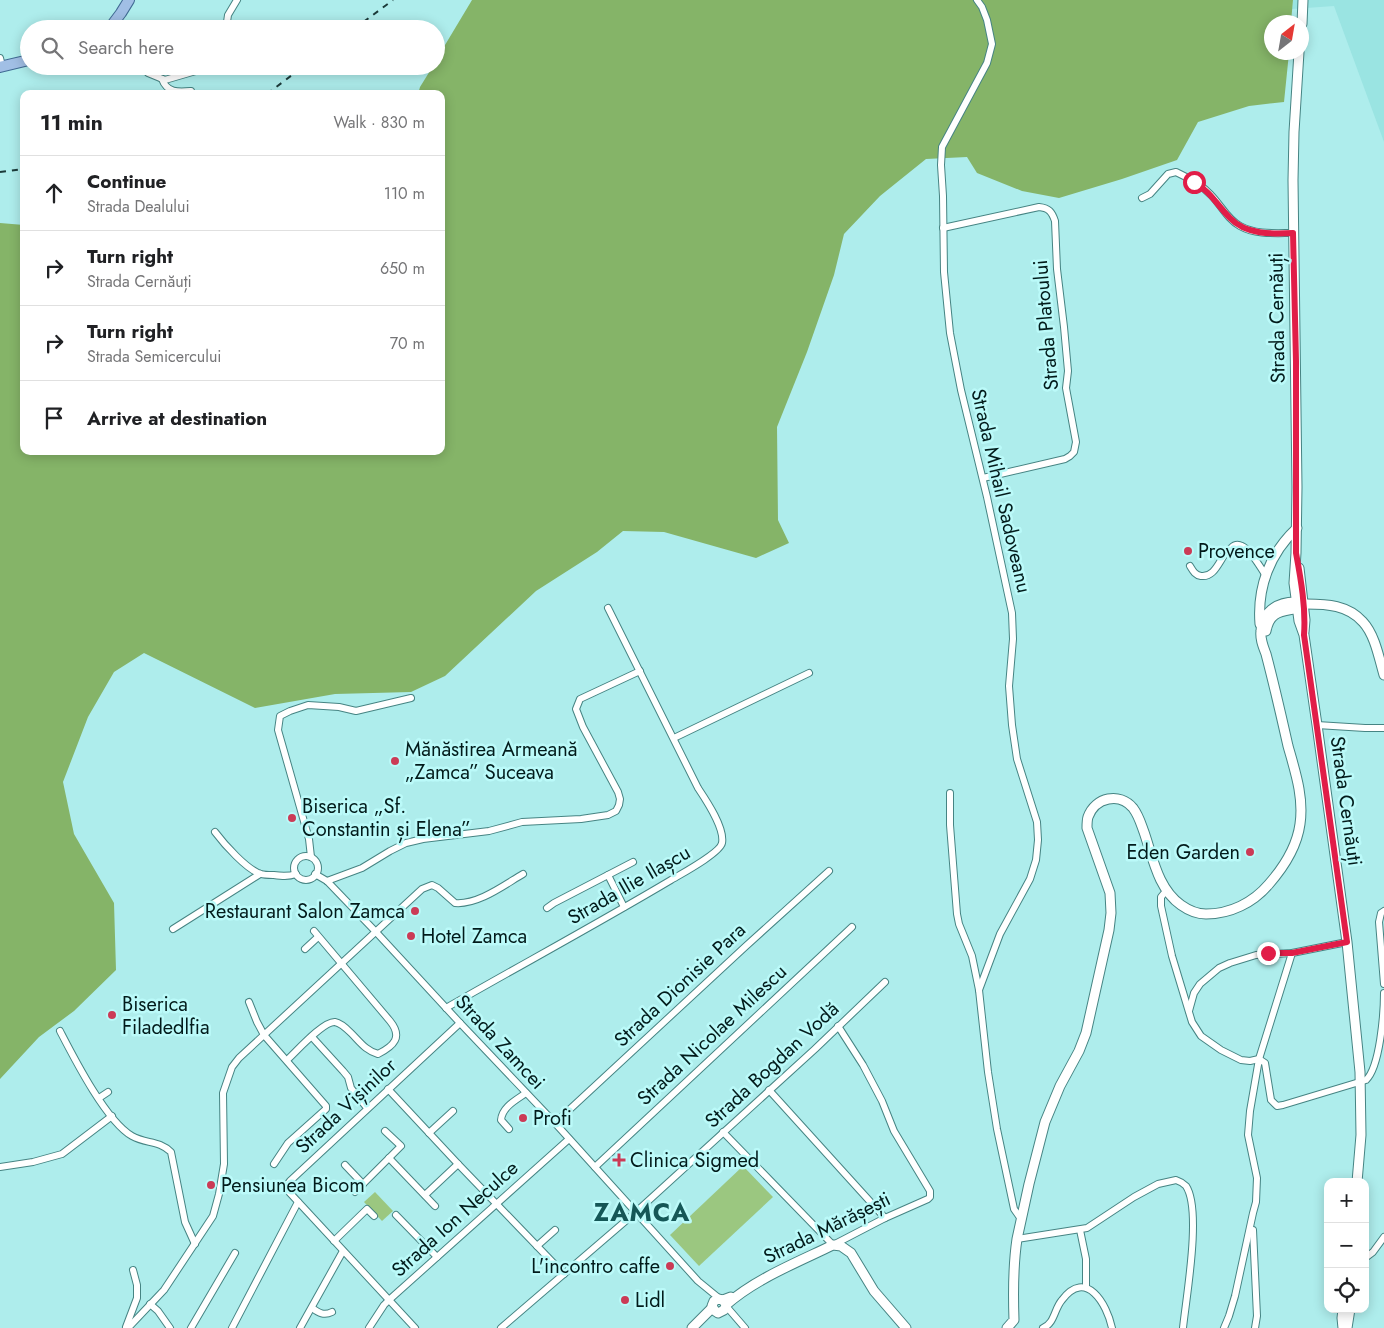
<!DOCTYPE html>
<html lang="en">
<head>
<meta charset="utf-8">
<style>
  body { margin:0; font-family:Jost,sans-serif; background:#f2f2f2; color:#202124 }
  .controls { position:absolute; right:15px; bottom:15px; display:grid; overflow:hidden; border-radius:10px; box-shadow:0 2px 12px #0003 }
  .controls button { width:45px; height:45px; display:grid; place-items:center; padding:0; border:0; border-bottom:1px solid #e0e0e0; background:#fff; color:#202124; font:25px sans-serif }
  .compass { position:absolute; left:1264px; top:15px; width:45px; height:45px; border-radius:50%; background:#fff; box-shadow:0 2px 12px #0003; rotate:31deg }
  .stop { position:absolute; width:15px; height:15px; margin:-11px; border:4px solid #e11d48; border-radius:50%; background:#fff }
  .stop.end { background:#e11d48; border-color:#fff; box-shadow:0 1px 5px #0008 }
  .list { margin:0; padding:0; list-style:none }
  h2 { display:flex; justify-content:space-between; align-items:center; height:65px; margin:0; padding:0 20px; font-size:21px }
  h2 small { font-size:16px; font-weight:400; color:#757577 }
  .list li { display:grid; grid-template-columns:32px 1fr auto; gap:15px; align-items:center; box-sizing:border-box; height:75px; padding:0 20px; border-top:1px solid #e0e0e0 }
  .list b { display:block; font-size:19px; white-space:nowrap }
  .list p { margin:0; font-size:16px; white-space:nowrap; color:#757577 }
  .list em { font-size:16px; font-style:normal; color:#757577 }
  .icon { flex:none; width:28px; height:28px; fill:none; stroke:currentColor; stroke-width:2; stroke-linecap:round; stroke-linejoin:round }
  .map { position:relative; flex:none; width:1384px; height:1328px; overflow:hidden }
  .search { position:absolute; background:#fff; box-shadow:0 2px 12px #0003; left:20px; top:20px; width:425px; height:55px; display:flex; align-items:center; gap:12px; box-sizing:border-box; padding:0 18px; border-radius:28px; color:#757577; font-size:19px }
  .panel { position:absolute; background:#fff; box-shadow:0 2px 12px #0003; left:20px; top:90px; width:425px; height:365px; border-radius:10px }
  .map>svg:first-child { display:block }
  .built { fill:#9ae4e2 }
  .green { fill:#9bc780 }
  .forest { fill:#85b468 }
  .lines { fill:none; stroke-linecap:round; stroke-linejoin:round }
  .minor-casing { stroke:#468483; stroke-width:8 }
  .tertiary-casing { stroke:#468483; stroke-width:11 }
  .primary-casing { stroke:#406a93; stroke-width:12 }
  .minor { stroke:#fff; stroke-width:6 }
  .tertiary { stroke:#fff; stroke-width:9 }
  .primary { stroke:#a1bfe5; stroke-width:10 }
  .rail { stroke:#1c3b3a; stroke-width:2; stroke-dasharray:6 6; stroke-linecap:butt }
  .route { stroke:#e11d48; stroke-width:6 }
  .poi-dot { fill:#cb3b56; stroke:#bbfaf9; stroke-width:2 }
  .labels { text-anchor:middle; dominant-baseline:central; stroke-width:5; stroke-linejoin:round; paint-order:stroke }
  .street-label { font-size:20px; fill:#021b1b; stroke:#bbfaf9 }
  .poi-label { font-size:20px; fill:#021b1b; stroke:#bbfaf9; text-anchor:start }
  .district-label { font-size:25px; font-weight:bold; letter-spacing:1px; fill:#155757; stroke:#bbfaf9 }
</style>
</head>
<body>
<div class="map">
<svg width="1384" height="1328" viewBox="0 0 1384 1328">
  <rect width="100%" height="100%" fill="#aeedec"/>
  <polygon class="built" points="1293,0 1384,0 1384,142 1334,6 1292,9"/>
  <g class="green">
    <polygon points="743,1166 773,1197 699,1266 670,1235"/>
    <polygon points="375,1192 393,1211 382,1221 364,1202"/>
  </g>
  <polygon class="forest" points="472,0 1293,0 1291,22 1272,22 1272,52 1289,53 1284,102 1249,106 1198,122 1177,160 1122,179 1059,198 1022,191 977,173 967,157 926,159 880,196 844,234 834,275 807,352 777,427 778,520 789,543 756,558 664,532 623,531 597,552 536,591 445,676 411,692 335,694 255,708 144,653 114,672 88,717 63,782 74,834 114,903 116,970 74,1011 39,1037 0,1079 0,223 24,225 24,451 441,451 441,94 418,94 420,87 433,66 436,66 436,60"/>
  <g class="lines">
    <g class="minor-casing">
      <g id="minor">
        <polyline points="977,0 982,7 987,20 992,44 987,63 942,147 941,165 943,196 944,272 950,333 961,390 987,497 1012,613 1013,639 1009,686 1012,725 1017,759 1037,822 1038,840 1036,860 1030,879 1000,934 979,990"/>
        <polyline points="226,29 228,15 237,0"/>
        <polyline points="0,58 2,66"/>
        <polyline points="140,66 148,73 165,80 213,66"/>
        <path d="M162,79C167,93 178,92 191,91"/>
        <path d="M1142,198L1150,194L1168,174L1176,172C1189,178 1202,185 1211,195C1221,205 1227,219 1240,226C1256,235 1276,233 1293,233"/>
        <path d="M943,228L1039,207C1049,208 1052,212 1055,221L1057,269L1064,327L1068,371L1066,388L1076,442L1074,452L1070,456L1065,459L983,478"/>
        <path d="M1190,566C1193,571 1195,575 1201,576C1217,578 1220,555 1231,548C1234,545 1238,544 1242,546C1250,549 1261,568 1266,576"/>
        <polyline points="1317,725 1365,728 1384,728"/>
        <polyline points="674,738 809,673"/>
        <polyline points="950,793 950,825 957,914 959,924 972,956 979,990 988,1072 997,1129 1014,1209 1021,1219"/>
        <path d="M215,832C224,844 247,870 261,874C264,875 269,875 273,875C281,876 288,877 296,874"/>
        <circle cx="306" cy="868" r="12"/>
        <polyline points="311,857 309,839 278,730 280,716 290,711 308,705 339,707 356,711 411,698"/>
        <polyline points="315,874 327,881 376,932 460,1023 555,1123 698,1281 720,1299"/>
        <polyline points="608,875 624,907"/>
        <polyline points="327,881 362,868 390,851 406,843 423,839 489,831 522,822 581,819 608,815 616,811 619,805 620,799 618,792 583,727 576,709 580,699 640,671"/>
        <polyline points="1166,891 1161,897 1161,906 1172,956 1192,1022 1201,1036 1221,1050 1241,1060 1250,1061 1259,1059"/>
        <polyline points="547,908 554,903 633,862"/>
        <polyline points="1384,911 1381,913 1379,922 1384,984"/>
        <polyline points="173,929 260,874"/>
        <polyline points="305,949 318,937"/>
        <polyline points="249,1002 257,1022 264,1035 326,1106 326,1109 288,1143 274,1164"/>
        <path d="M446,1008C521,965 597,924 671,880C681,874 720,853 722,843C725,828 706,800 698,788L608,608"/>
        <polyline points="1189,1011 1194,993 1200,984 1219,968 1230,963 1256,955 1292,953 1347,942"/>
        <path d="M60,1031C74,1058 106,1121 132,1136C146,1144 159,1140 171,1152L185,1222L195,1244"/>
        <polyline points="312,1037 343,1071 348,1077 351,1088 367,1108"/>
        <path d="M1259,1059L1265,1063L1271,1100L1277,1106L1283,1105L1366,1080C1380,1067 1384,1013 1384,993"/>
        <path d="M287,1060C296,1052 323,1021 335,1022C341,1023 347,1029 351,1033C360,1042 366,1051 378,1054C394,1046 403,1037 390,1021L314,931"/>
        <polyline points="388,1089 458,1164 564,1274"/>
        <polyline points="769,1090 885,1218"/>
        <polyline points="99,1098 108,1092"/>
        <polyline points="555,1123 746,946 829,871"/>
        <path d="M509,1129L501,1120C502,1107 516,1100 526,1093"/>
        <polyline points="723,1132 833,1245 885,1218 928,1199 930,1197 930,1191 894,1131 882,1101 863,1065 838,1026"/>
        <polyline points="429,1133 453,1111"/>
        <polyline points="389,1158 435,1206"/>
        <polyline points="345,1165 363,1184"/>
        <polyline points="0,1167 33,1162 62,1154 112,1116"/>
        <polyline points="595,1167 852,927"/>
        <polyline points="355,1192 401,1146 385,1131"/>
        <polyline points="425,1195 458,1164"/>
        <polyline points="396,1215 437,1257"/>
        <polyline points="1080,1230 1086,1259 1086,1287"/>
        <polyline points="1253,1230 1257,1316 1255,1328"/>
        <path d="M1017,1239L1087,1228L1134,1197L1158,1184L1176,1180C1179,1181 1183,1183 1186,1186C1202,1210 1186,1298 1183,1328"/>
        <polyline points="334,1241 367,1209 374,1216"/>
        <polyline points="537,1246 555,1230"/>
        <polyline points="1365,1258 1373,1252 1384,1237"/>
        <polyline points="150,1304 158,1311 170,1328"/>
        <polyline points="726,1306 745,1328"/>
        <path d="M312,1308C319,1313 324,1316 332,1312"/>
        <polyline points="126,1327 137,1298 137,1285 133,1270"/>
        <path d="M128,1328L164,1290L213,1216L219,1194L224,1164L223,1093L232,1067L239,1058L422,889L432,885L438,888L455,903C478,905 504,885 523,874"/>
        <polyline points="191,1328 235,1253"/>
        <polyline points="232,1328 298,1202"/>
        <polyline points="300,1328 343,1251"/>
        <polyline points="369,1328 384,1305 389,1300 569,1139"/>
        <polyline points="415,1328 289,1192 287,1185 290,1181 460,1023"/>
        <polyline points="501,1328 636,1212 815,1049 885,982"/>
        <path d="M1043,1328C1055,1323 1054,1309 1062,1300C1086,1268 1107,1304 1112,1328"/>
        <polyline points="1224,1328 1229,1316 1235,1296 1253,1213 1256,1202 1257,1178 1248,1135 1250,1111 1259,1059 1292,953"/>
      </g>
    </g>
    <g class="tertiary-casing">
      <g id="tertiary">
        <polyline points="1302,24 1303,0"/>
        <polyline points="1299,52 1294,132 1293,180 1297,487 1296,553 1294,583 1299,621 1304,635 1317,725 1347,942 1360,1072 1361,1135 1357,1182"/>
        <polyline points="1299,568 1305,620 1304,632"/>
        <path d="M1260,624C1257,587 1270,553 1297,528"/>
        <path d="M1266,631C1270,610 1282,612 1299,608"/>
        <polyline points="723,1300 726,1305 724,1310 718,1313 715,1311 712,1306 714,1301 718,1299 723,1300 731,1297"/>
        <path d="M726,1305C755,1279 798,1262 833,1245L841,1246L851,1253L874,1291L906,1328"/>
        <polyline points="1343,1309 1342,1318 1343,1328"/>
        <polyline points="692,1328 712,1308"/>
        <path d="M1007,1328L1014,1320C1013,1292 1013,1266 1017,1239L1029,1184L1045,1122L1060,1086L1079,1051L1086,1033L1109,930L1111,913L1110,893L1087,828C1087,824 1087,820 1088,817C1095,797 1120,792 1133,808C1139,816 1141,824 1144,832C1153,858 1158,889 1181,905C1188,910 1197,914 1206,914C1230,914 1253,903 1269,884C1283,868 1297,846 1300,824C1304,797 1295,771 1288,746C1281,715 1274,684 1266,654C1263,646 1260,639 1261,631C1261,613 1277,602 1295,602C1299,602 1302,604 1306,604C1327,604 1348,605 1363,622C1375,635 1379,658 1384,675"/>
        <polyline points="1347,1328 1350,1309"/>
      </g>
    </g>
    <g class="primary-casing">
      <g id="primary">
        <polyline points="109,29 121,13 129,0"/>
        <polyline points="0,67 29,60"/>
      </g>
    </g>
    <use href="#minor" class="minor"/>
    <use href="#tertiary" class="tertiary"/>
    <use href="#primary" class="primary"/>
    <g class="rail">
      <polyline points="354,29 393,0"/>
      <polyline points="267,94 304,66"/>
      <polyline points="0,172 24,169"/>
    </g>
  </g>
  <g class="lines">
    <path class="route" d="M1194,182C1212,193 1216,204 1230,218C1246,235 1272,234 1293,233L1296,361V553C1301,580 1306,608 1304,635L1347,942L1292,953H1268"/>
  </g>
  <g class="poi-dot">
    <circle cx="1188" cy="551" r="5"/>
    <circle cx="395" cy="761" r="5"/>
    <circle cx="292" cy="818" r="5"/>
    <circle cx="1250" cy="852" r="5"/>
    <circle cx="415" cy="911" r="5"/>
    <circle cx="411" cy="936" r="5"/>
    <circle cx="112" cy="1015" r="5"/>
    <circle cx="523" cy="1118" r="5"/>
    <path d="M616.5 1152.5h5v5h5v5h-5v5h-5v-5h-5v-5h5z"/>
    <circle cx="211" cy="1185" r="5"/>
    <circle cx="670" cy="1266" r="5"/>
    <circle cx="625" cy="1300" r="5"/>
  </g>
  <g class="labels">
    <g class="street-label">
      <text transform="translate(1277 318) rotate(-91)">Strada Cernăuți</text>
      <text transform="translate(1046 325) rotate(-95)">Strada Platoului</text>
      <text transform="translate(1001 491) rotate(77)">Strada Mihail Sadoveanu</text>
      <text transform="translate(1346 801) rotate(82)">Strada Cernăuți</text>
      <text transform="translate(629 885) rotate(-30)">Strada Ilie Ilașcu</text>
      <text transform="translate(680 985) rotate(-43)">Strada Dionisie Para</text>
      <text transform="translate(712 1035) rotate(-43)">Strada Nicolae Milescu</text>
      <text transform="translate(500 1042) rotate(47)">Strada Zamcei</text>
      <text transform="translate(772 1065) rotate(-43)">Strada Bogdan Vodă</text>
      <text transform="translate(346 1106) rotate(-43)">Strada Vișinilor</text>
      <text transform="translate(455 1219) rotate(-42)">Strada Ion Neculce</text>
      <text transform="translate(827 1228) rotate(-26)">Strada Mărășești</text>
    </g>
    <g class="poi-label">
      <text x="1198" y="551">Provence</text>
      <text x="405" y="749">Mănăstirea Armeană<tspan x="405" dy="23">„Zamca” Suceava</tspan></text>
      <text x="302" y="806">Biserica „Sf.<tspan x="302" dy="23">Constantin și Elena”</tspan></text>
      <text x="1240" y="852" text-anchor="end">Eden Garden</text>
      <text x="405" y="911" text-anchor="end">Restaurant Salon Zamca</text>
      <text x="421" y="936">Hotel Zamca</text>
      <text x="122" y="1004">Biserica<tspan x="122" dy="23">Filadedlfia</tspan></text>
      <text x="533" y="1118">Profi</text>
      <text x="630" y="1160">Clinica Sigmed</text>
      <text x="221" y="1185">Pensiunea Bicom</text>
      <text x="660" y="1266" text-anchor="end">L'incontro caffe</text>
      <text x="635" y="1300">Lidl</text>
    </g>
    <g class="district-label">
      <text x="642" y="1212">ZAMCA</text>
    </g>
  </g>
</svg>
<div class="controls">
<button>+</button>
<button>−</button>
<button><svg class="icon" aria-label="locate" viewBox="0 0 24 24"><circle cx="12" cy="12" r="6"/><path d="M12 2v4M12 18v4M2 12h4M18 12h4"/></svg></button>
</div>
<svg class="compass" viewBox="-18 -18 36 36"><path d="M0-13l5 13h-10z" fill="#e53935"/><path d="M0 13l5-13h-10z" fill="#757577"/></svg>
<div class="stop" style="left:1194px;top:182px"></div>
<div class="stop end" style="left:1268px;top:953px"></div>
<div class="search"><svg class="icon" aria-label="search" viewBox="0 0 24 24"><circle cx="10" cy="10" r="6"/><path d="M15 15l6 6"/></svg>Search here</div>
<section class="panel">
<h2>11 min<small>Walk · 830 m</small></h2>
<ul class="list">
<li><svg class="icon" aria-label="ahead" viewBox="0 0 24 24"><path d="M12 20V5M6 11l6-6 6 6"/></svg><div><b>Continue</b><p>Strada Dealului</p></div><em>110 m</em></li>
<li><svg class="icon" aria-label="right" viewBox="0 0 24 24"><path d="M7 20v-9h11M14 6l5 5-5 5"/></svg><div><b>Turn right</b><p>Strada Cernăuți</p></div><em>650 m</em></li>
<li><svg class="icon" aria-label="right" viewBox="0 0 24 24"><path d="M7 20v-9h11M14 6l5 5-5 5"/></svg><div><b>Turn right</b><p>Strada Semicercului</p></div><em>70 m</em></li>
<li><svg class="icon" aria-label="arrive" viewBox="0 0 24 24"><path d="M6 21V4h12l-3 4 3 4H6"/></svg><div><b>Arrive at destination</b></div></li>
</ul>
</section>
</div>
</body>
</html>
